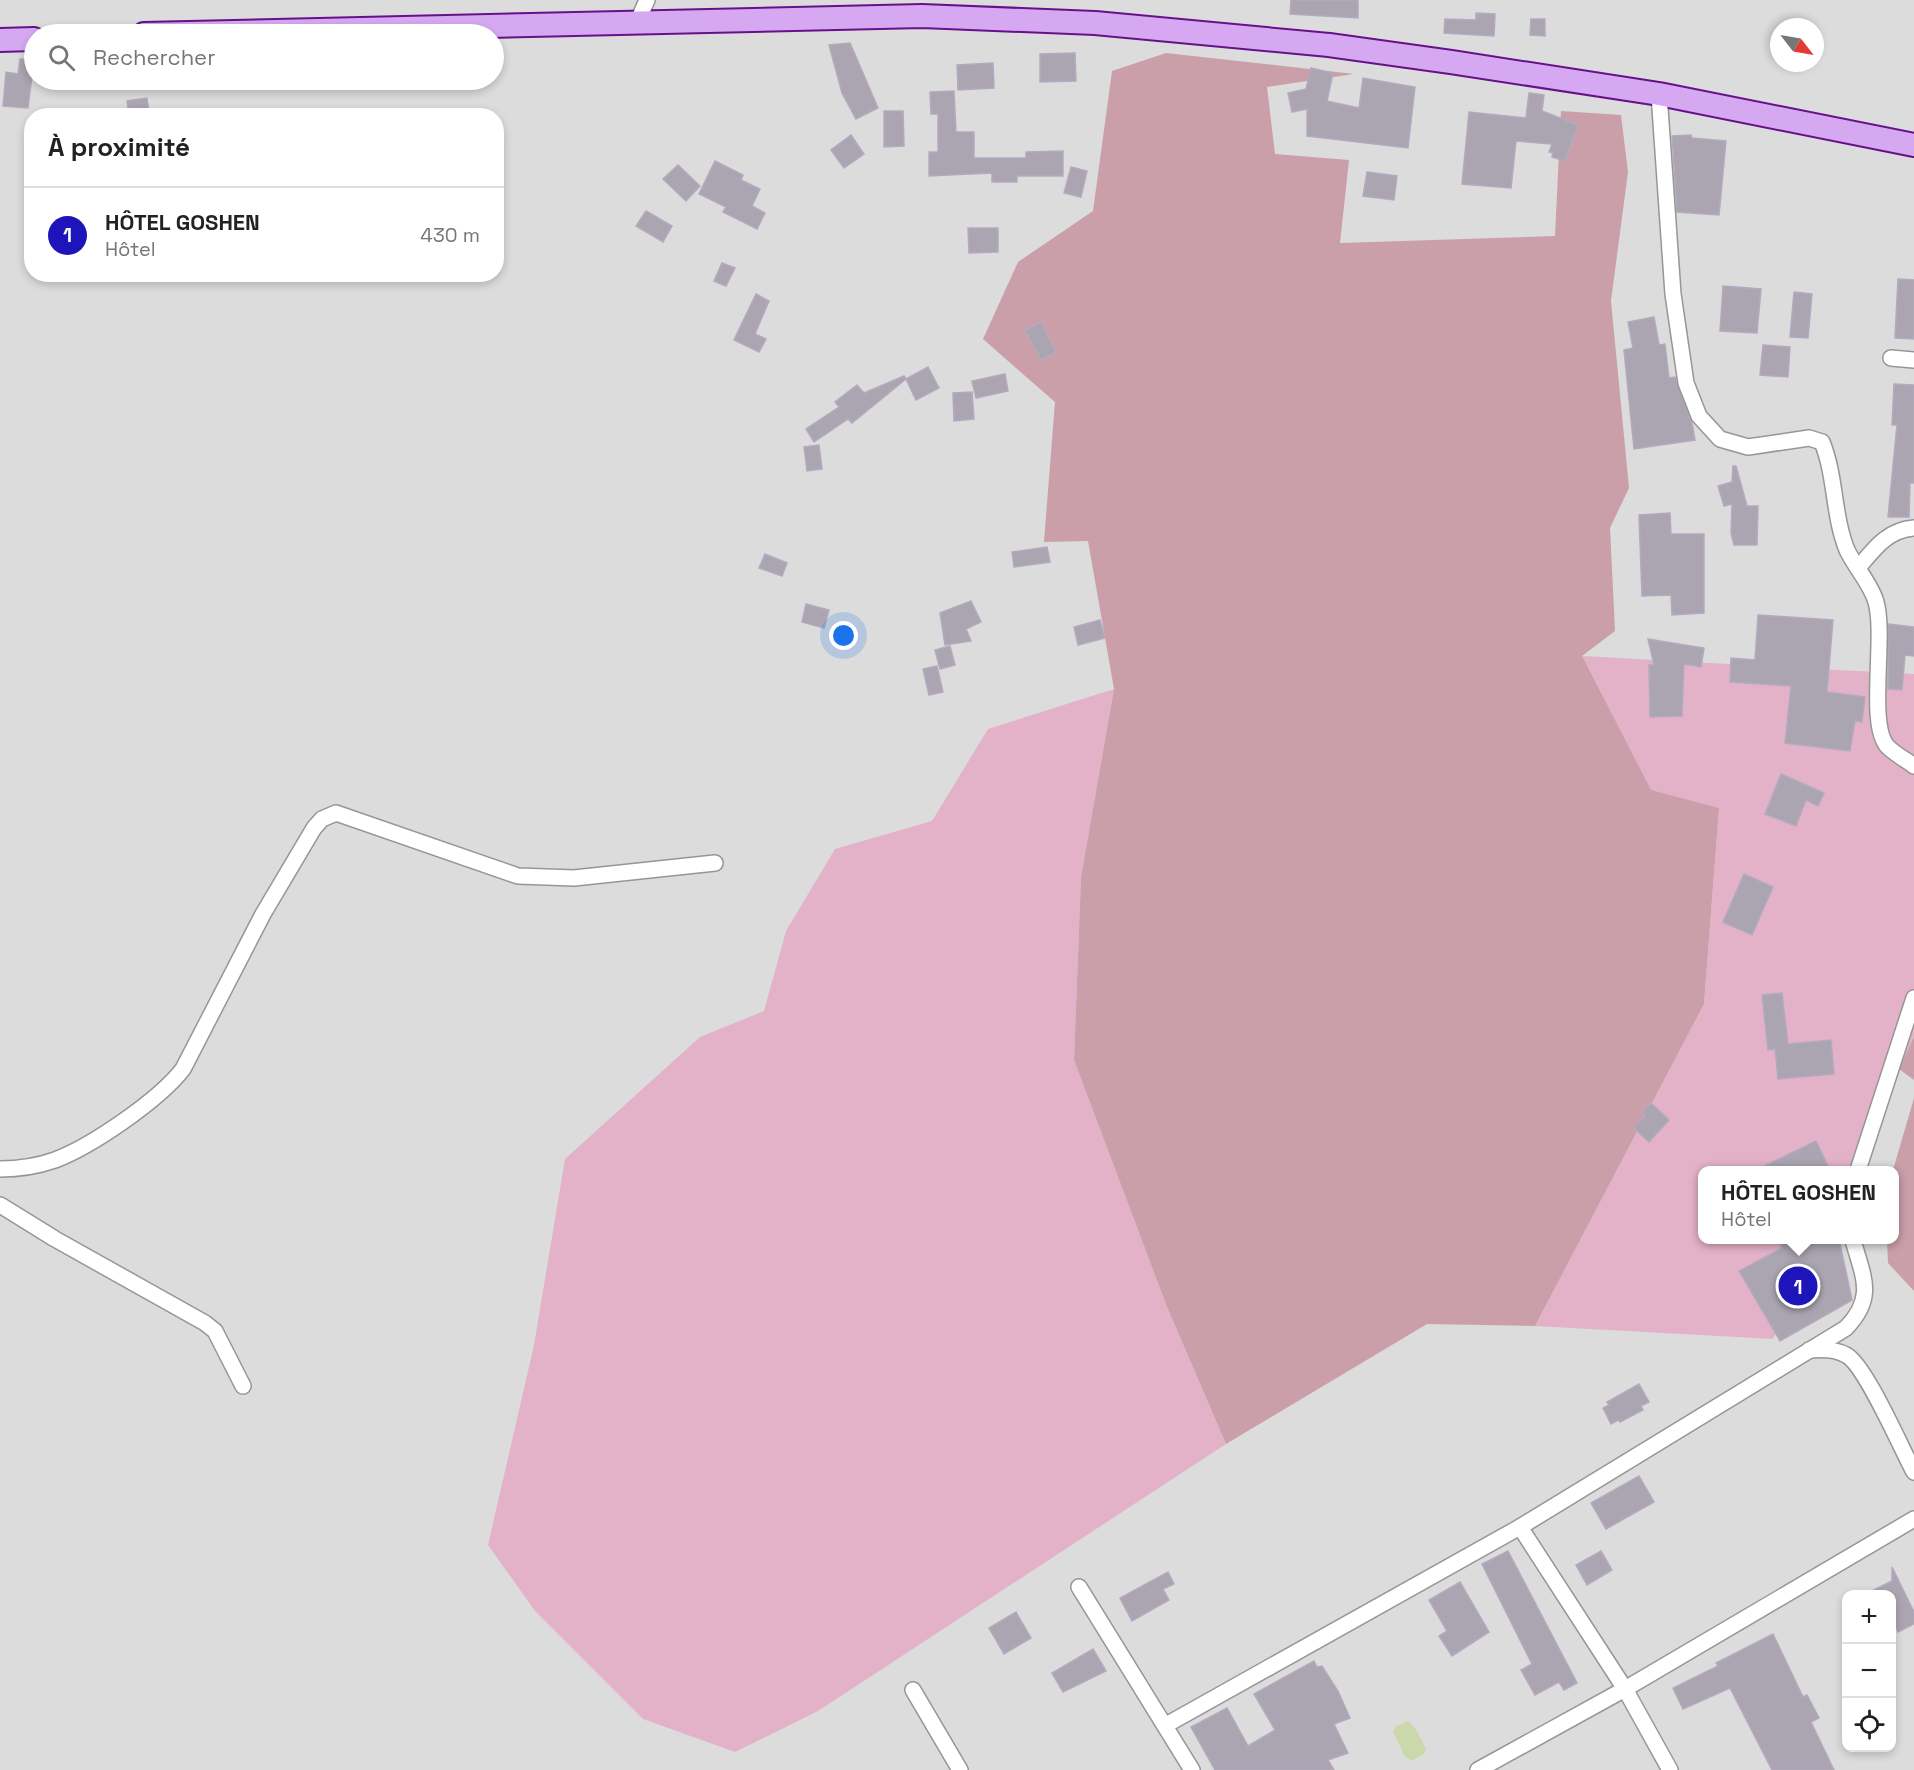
<!DOCTYPE html>
<html lang="fr">
<head>
<meta charset="utf-8">
<style>
  body { margin:0; font-family:"Space Grotesk",sans-serif; background:#f6f6f6; color:#222 }
  .controls { position:absolute; right:18px; bottom:18px; display:grid; overflow:hidden; border-radius:12px; box-shadow:0 3px 9px #0003 }
  .controls button { width:54px; height:54px; display:grid; place-items:center; padding:0; border:0; border-bottom:2px solid #e0e0e0; background:#fff; color:#222; font:30px sans-serif }
  .compass { position:absolute; left:1770px; top:18px; width:54px; height:54px; border-radius:50%; background:#fff; box-shadow:0 3px 9px #0003; rotate:121deg }
  .you { position:absolute; left:844px; top:636px; width:21px; height:21px; margin:-15px; border:4px solid #fff; border-radius:50%; background:#1a73e8; box-shadow:0 0 0 9px #1a73e833 }
  .badge { display:grid; place-items:center; width:39px; height:39px; border-radius:50%; background:#1d15b9; color:#fff; font-size:20px; font-weight:700 }
  .pin { position:absolute; translate:-50% -50%; border:3px solid #fff; box-shadow:0 2px 6px #0006 }
  .popup { position:absolute; left:1698px; top:1166px; width:201px; height:78px; box-sizing:border-box; display:grid; place-content:center; border-radius:12px; background:#fff; filter:drop-shadow(0 2px 4px #0005); font-size:20px; white-space:nowrap; color:#767676 }
  .popup b { font-size:22px; color:#222 }
  .popup::after { content:''; position:absolute; left:50%; top:100%; margin-left:-12px; border:12px solid transparent; border-top-color:#fff }
  .list { margin:0; padding:0; list-style:none }
  h2 { display:flex; justify-content:space-between; align-items:center; height:78px; margin:0; padding:0 24px; font-size:26px }
  h2 small { font-size:20px; font-weight:400; color:#767676 }
  .list li { display:grid; grid-template-columns:39px 1fr auto; gap:18px; align-items:center; box-sizing:border-box; height:96px; padding:0 24px; border-top:2px solid #e0e0e0 }
  .list b { display:block; font-size:22px; white-space:nowrap }
  .list p { margin:0; font-size:20px; white-space:nowrap; color:#767676 }
  .list em { font-size:20px; font-style:normal; color:#767676 }
  .icon { flex:none; width:33px; height:33px; fill:none; stroke:currentColor; stroke-width:2; stroke-linecap:round; stroke-linejoin:round }
  .map { position:relative; flex:none; width:1914px; height:1770px; overflow:hidden }
  .search { position:absolute; background:#fff; box-shadow:0 3px 9px #0003; left:24px; top:24px; width:480px; height:66px; display:flex; align-items:center; gap:15px; box-sizing:border-box; padding:0 21px; border-radius:33px; color:#767676; font-size:22px }
  .panel { position:absolute; background:#fff; box-shadow:0 3px 9px #0003; left:24px; top:108px; width:480px; height:174px; border-radius:24px }
  .map>svg:first-child { display:block }
  .residential { fill:#dcdcdd; fill-rule:evenodd }
  .grass { fill:#e3b2c8 }
  .forest { fill:#ca9faa }
  .water { fill:#cbd8ab }
  .building { fill:#aba5b1; stroke:#b4aabf; stroke-width:1.5 }
  .lines { fill:none; stroke-linecap:round; stroke-linejoin:round }
  .street-casing { stroke:#969696; stroke-width:18 }
  .primary-casing { stroke:#67108a; stroke-width:26 }
  .street { stroke:#fff; stroke-width:15 }
  .primary { stroke:#d6a8f2; stroke-width:22 }
</style>
</head>
<body>
<div class="map">
<svg width="1914" height="1770" viewBox="0 0 1914 1770">
  <rect width="100%" height="100%" fill="#ece6ef"/>
  <path class="residential" d="M0,0H1914V1770H0ZM1779,27H1815V63H1779ZM34,34H494V80H34ZM32,116H496V274H32ZM1702,1170H1894V1240H1702ZM1846,1594H1892V1748H1846Z"/>
  <g class="grass">
    <polygon points="1582,656 1914,674 1914,1037 1852,1170 1702,1170 1702,1240 1819,1240 1773,1339 1535,1326 1704,1004 1719,808 1651,791 1602,743"/>
    <polygon points="1114,689 1081,877 1074,1060 1167,1307 1226,1444 818,1711 735,1752 643,1719 535,1611 488,1545 534,1345 565,1159 700,1037 764,1011 786,931 835,849 932,821 988,729"/>
  </g>
  <g class="forest">
    <polygon points="1166,53 1354,74 1267,87 1275,154 1349,160 1340,243 1555,236 1561,111 1621,115 1628,172 1611,301 1629,488 1610,528 1615,631 1582,656 1651,790 1719,808 1704,1004 1535,1326 1427,1324 1226,1444 1167,1307 1074,1060 1081,877 1114,689 1088,541 1044,542 1055,402 983,339 1018,262 1093,211 1112,71"/>
    <polygon points="1914,1037 1914,1080 1899,1069"/>
    <polygon points="1914,1098 1914,1291 1888,1263 1887,1240 1894,1240 1893,1170"/>
  </g>
  <polygon class="water" points="1408,1721 1416,1729 1426,1749 1424,1754 1411,1761 1404,1755 1393,1731 1396,1726"/>
  <g class="building">
    <polygon points="1291,0 1358,0 1358,18 1290,14"/>
    <polygon points="1476,13 1495,14 1494,36 1444,33 1445,19 1476,20"/>
    <polygon points="1531,19 1545,19 1545,36 1530,35"/>
    <polygon points="850,43 878,108 856,119 842,93 829,45"/>
    <polygon points="1075,53 1076,81 1040,82 1040,54"/>
    <polygon points="20,59 34,60 28,108 3,106 6,72 18,74"/>
    <polygon points="993,63 994,88 958,90 957,65"/>
    <polygon points="1311,68 1333,73 1327,101 1359,108 1363,78 1415,87 1408,148 1307,136 1307,109 1292,112 1288,93 1306,89"/>
    <polygon points="954,91 956,132 974,132 974,158 1026,158 1026,152 1063,151 1063,176 1017,176 1017,182 992,182 992,173 929,176 929,152 938,152 938,114 931,114 930,92"/>
    <polygon points="1529,93 1544,95 1542,111 1578,125 1565,161 1552,157 1553,153 1549,152 1552,144 1516,141 1511,188 1462,184 1469,112 1526,118"/>
    <polygon points="147,98 149,112 129,115 127,101"/>
    <polygon points="884,111 903,111 904,146 884,147"/>
    <polygon points="851,135 864,154 844,168 831,150"/>
    <polygon points="1691,135 1692,138 1726,141 1719,215 1677,212 1672,136"/>
    <polygon points="715,161 743,175 741,180 760,189 752,206 765,213 757,229 723,212 726,207 699,194"/>
    <polygon points="678,165 700,186 686,201 663,179"/>
    <polygon points="1071,167 1087,171 1081,197 1064,193"/>
    <polygon points="1367,172 1397,176 1394,200 1363,196"/>
    <polygon points="646,211 672,226 663,242 636,226"/>
    <polygon points="968,228 998,228 998,252 969,253"/>
    <polygon points="722,263 735,268 726,286 714,281"/>
    <polygon points="1898,279 1914,280 1914,339 1895,338"/>
    <polygon points="1723,286 1761,289 1757,333 1720,331"/>
    <polygon points="1794,292 1812,294 1808,338 1790,337"/>
    <polygon points="756,294 769,301 755,334 766,339 759,352 734,340"/>
    <polygon points="1654,317 1659,345 1665,344 1669,378 1675,377 1692,423 1695,440 1634,449 1624,350 1633,348 1628,322"/>
    <polygon points="1041,322 1056,352 1041,360 1025,330"/>
    <polygon points="1763,345 1790,347 1788,377 1760,375"/>
    <polygon points="928,367 939,388 916,400 906,379 852,423 848,419 814,442 806,429 839,407 835,402 857,385 864,393 904,376 906,379"/>
    <polygon points="1005,374 1008,391 976,398 972,381"/>
    <polygon points="1894,384 1914,385 1914,483 1910,483 1909,517 1888,517 1897,425 1892,425"/>
    <polygon points="972,392 974,419 954,421 953,393"/>
    <polygon points="819,445 822,469 807,471 804,447"/>
    <polygon points="1733,466 1736,466 1747,506 1758,506 1757,545 1734,545 1731,533 1732,504 1724,506 1718,486 1732,482"/>
    <polygon points="1670,513 1671,534 1704,534 1704,613 1672,615 1671,595 1642,596 1639,515"/>
    <polygon points="1047,547 1050,562 1014,567 1012,552"/>
    <polygon points="765,554 787,563 782,576 759,568"/>
    <polygon points="971,601 981,622 966,629 971,641 945,645 940,613"/>
    <polygon points="806,604 829,610 824,628 802,622"/>
    <polygon points="1758,615 1833,620 1827,692 1865,697 1862,722 1855,721 1850,751 1785,743 1791,686 1730,682 1731,658 1755,660"/>
    <polygon points="1100,620 1105,638 1078,645 1074,627"/>
    <polygon points="1888,624 1914,627 1914,656 1905,655 1902,690 1888,689"/>
    <polygon points="1648,639 1704,648 1701,667 1684,664 1682,716 1650,717 1649,665 1654,665"/>
    <polygon points="950,646 955,665 940,669 935,650"/>
    <polygon points="937,666 943,692 929,695 923,669"/>
    <polygon points="1781,774 1824,793 1818,806 1806,800 1796,826 1765,814"/>
    <polygon points="1744,874 1773,887 1752,935 1723,922"/>
    <polygon points="1782,993 1788,1044 1831,1040 1834,1074 1778,1079 1775,1049 1768,1050 1762,995"/>
    <polygon points="1651,1103 1669,1120 1649,1142 1634,1128 1645,1116 1642,1113"/>
    <polygon points="1816,1141 1830,1170 1756,1170"/>
    <polygon points="1778,1239 1839,1239 1852,1300 1780,1341 1739,1271 1782,1248"/>
    <polygon points="1639,1384 1649,1402 1641,1406 1643,1410 1620,1422 1618,1420 1611,1424 1603,1408 1609,1405 1607,1402"/>
    <polygon points="1639,1476 1654,1502 1606,1529 1591,1503"/>
    <polygon points="1508,1551 1577,1683 1564,1690 1559,1682 1535,1695 1521,1670 1532,1664 1482,1564"/>
    <polygon points="1601,1551 1612,1570 1587,1585 1576,1565"/>
    <polygon points="1892,1567 1914,1612 1914,1624 1898,1632 1892,1618 1892,1594 1866,1594 1892,1581"/>
    <polygon points="1168,1572 1174,1584 1163,1589 1169,1600 1132,1621 1120,1598"/>
    <polygon points="1460,1582 1489,1632 1452,1656 1439,1636 1447,1631 1429,1600"/>
    <polygon points="1016,1612 1031,1638 1004,1654 989,1628"/>
    <polygon points="1773,1634 1803,1697 1807,1695 1819,1718 1811,1722 1834,1770 1772,1770 1730,1688 1683,1709 1673,1688 1718,1666 1716,1663"/>
    <polygon points="1093,1649 1106,1671 1063,1692 1052,1673"/>
    <polygon points="1314,1661 1317,1667 1322,1666 1338,1691 1350,1718 1334,1724 1348,1753 1328,1760 1334,1770 1215,1770 1191,1727 1227,1708 1248,1746 1275,1730 1254,1694"/>
  </g>
  <g class="lines">
    <g class="street-casing">
      <g id="street">
        <polyline points="637,23 647,0"/>
        <path d="M1659,94L1673,294L1686,383L1699,416L1720,439L1748,447L1809,438L1822,442C1836,476 1833,516 1847,550C1855,567 1871,584 1876,602C1886,637 1867,726 1888,747C1895,754 1906,760 1914,766"/>
        <polyline points="1891,358 1914,360"/>
        <path d="M1858,568C1874,549 1887,530 1914,528"/>
        <path d="M0,1169C18,1169 38,1166 55,1160C92,1146 159,1100 183,1069L263,914L314,828L322,819L336,813L518,876L574,878L715,863"/>
        <polyline points="1858,1170 1914,998"/>
        <polyline points="0,1205 55,1239 205,1323 215,1331 243,1386"/>
        <path d="M1809,1350C1820,1349 1836,1349 1846,1355C1865,1364 1902,1450 1914,1472"/>
        <polyline points="1520,1527 1625,1689 1670,1770"/>
        <polyline points="1079,1587 1192,1770"/>
        <polyline points="913,1690 960,1770"/>
        <path d="M1166,1725L1520,1527L1846,1328C1876,1297 1863,1277 1853,1240"/>
        <polyline points="1478,1770 1625,1689 1914,1519"/>
      </g>
    </g>
    <g class="primary-casing">
      <g id="primary">
        <polyline points="144,34 922,16 1095,23 1329,45 1451,62 1659,94 1914,145"/>
        <polyline points="0,40 34,39"/>
      </g>
    </g>
    <use href="#street" class="street"/>
    <use href="#primary" class="primary"/>
  </g>
</svg>
<div class="controls">
<button>+</button>
<button>−</button>
<button><svg class="icon" aria-label="locate" viewBox="0 0 24 24"><circle cx="12" cy="12" r="6"/><path d="M12 2v4M12 18v4M2 12h4M18 12h4"/></svg></button>
</div>
<svg class="compass" viewBox="-18 -18 36 36"><path d="M0-13l5 13h-10z" fill="#e53935"/><path d="M0 13l5-13h-10z" fill="#767676"/></svg>
<div class="you"></div>
<div class="pin badge" style="left:1798px;top:1286px">1</div>
<div class="popup"><b>HÔTEL GOSHEN</b>Hôtel</div>
<div class="search"><svg class="icon" aria-label="search" viewBox="0 0 24 24"><circle cx="10" cy="10" r="6"/><path d="M15 15l6 6"/></svg>Rechercher</div>
<section class="panel">
<h2>À proximité<small></small></h2>
<ul class="list">
<li><span class="badge">1</span><div><b>HÔTEL GOSHEN</b><p>Hôtel</p></div><em>430 m</em></li>
</ul>
</section>
</div>
</body>
</html>
